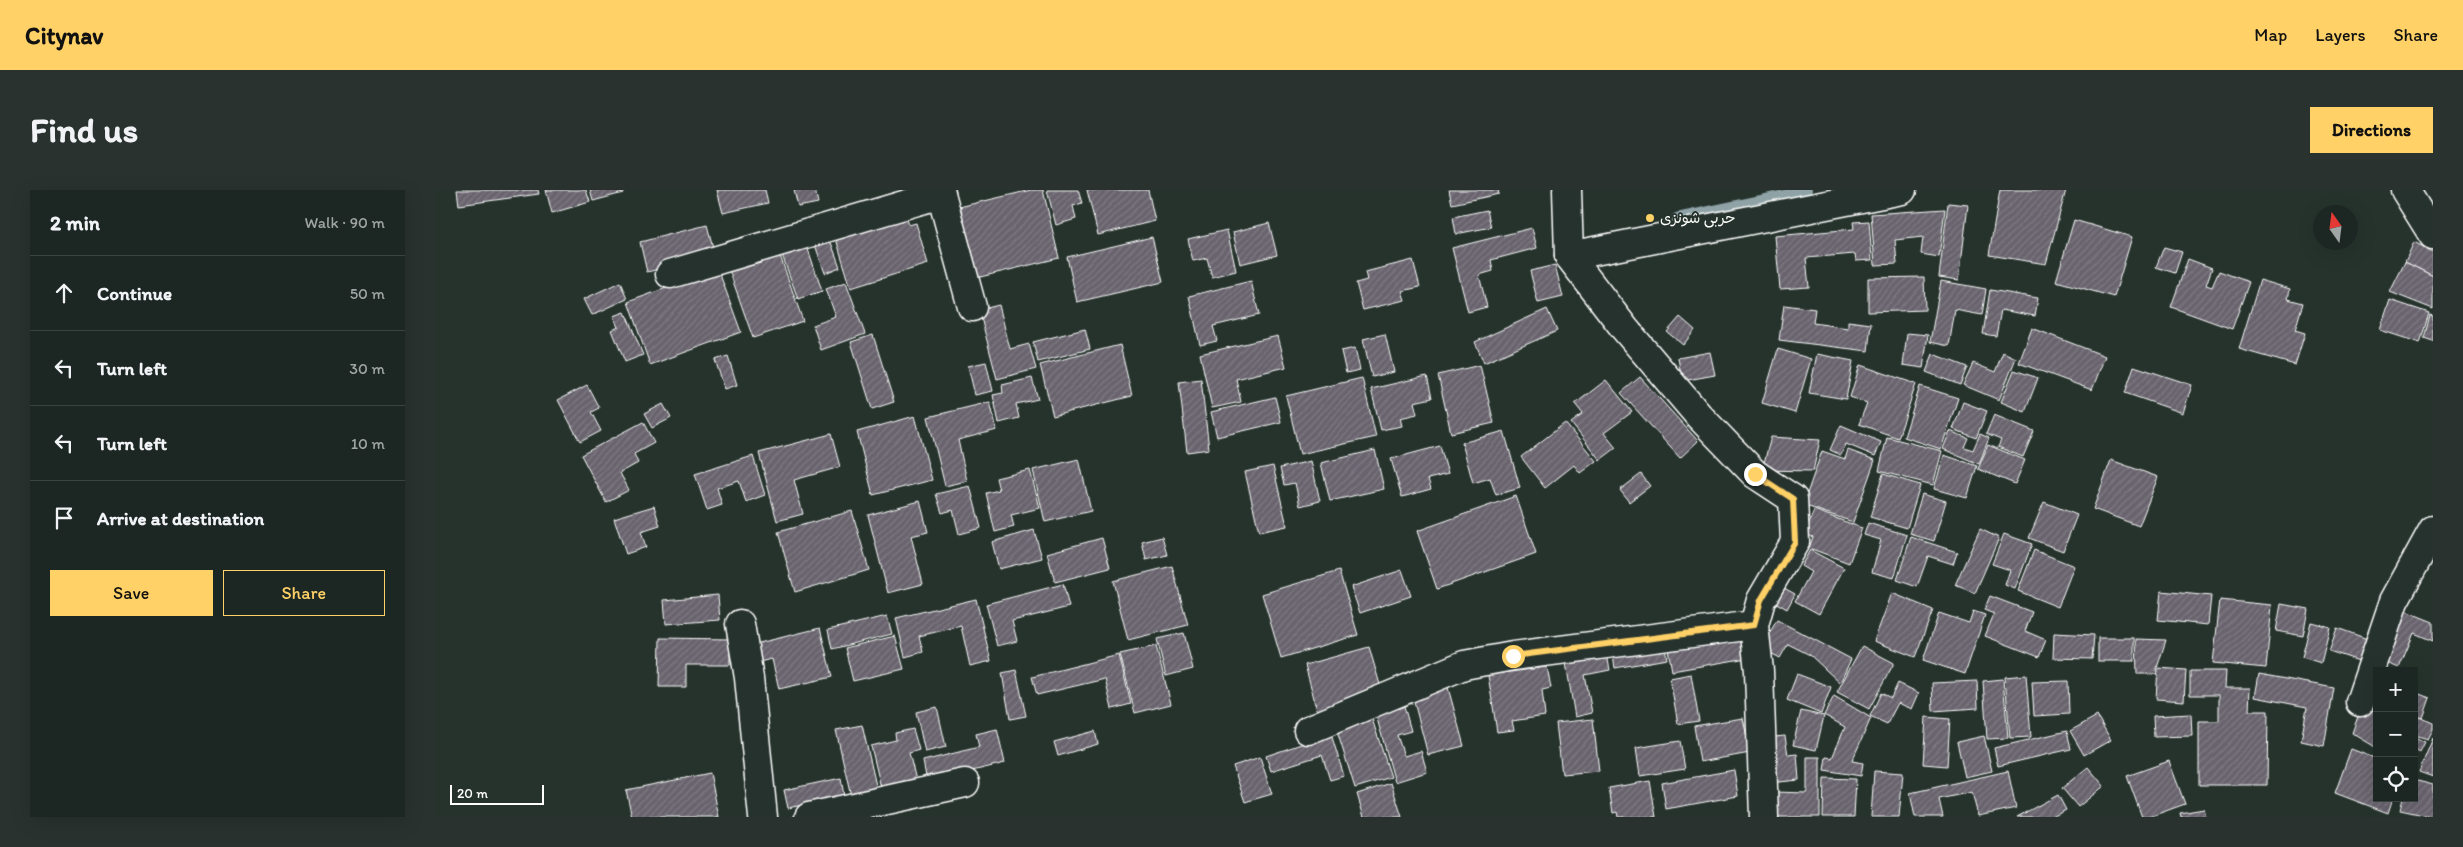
<!DOCTYPE html>
<html lang="en">
<head>
<meta charset="utf-8">
<style>
  body { margin:0; font-family:Itim,"Playpen Sans Arabic",sans-serif; background:#29322f; color:#f1f3f6 }
  .controls { position:absolute; right:15px; bottom:15px; display:grid; overflow:hidden; border-radius:0px; box-shadow:0 5px 20px #0002 }
  .controls button { width:45px; height:45px; display:grid; place-items:center; padding:0; border:0; border-bottom:1px solid #3a4340; background:#1c2622; color:#f1f3f6; font:25px sans-serif }
  .compass { position:absolute; left:1878px; top:15px; width:45px; height:45px; border-radius:50%; background:#1c2622; box-shadow:0 5px 20px #0002; rotate:346deg }
  .scale { position:absolute; left:15px; bottom:12px; width:94px; box-sizing:border-box; padding-left:5px; border:2px solid #fff; border-top:0; font-size:14px; line-height:18px; white-space:nowrap; color:#fff; -webkit-text-stroke:4px #26332d; paint-order:stroke }
  .stop { position:absolute; width:15px; height:15px; margin:-11px; border:4px solid #ffd166; border-radius:50%; background:#fff }
  .stop.end { background:#ffd166; border-color:#fff; box-shadow:0 1px 5px #0008 }
  .list { margin:0; padding:0; list-style:none }
  h2 { display:flex; justify-content:space-between; align-items:center; height:65px; margin:0; padding:0 20px; font-size:21px }
  h2 small { font-size:16px; font-weight:400; color:#a0a5a5 }
  .list li { display:grid; grid-template-columns:32px 1fr auto; gap:15px; align-items:center; box-sizing:border-box; height:75px; padding:0 20px; border-top:1px solid #3a4340 }
  .list b { display:block; font-size:19px; white-space:nowrap }
  .list em { font-size:16px; font-style:normal; color:#a0a5a5 }
  .actions { display:flex; gap:10px; padding:15px 20px }
  .actions a { flex:1; padding:11px 0; border:1px solid #ffd166; border-radius:0px; text-align:center; font-size:18px; color:#ffd166 }
  .actions .main { background:#ffd166; color:#111 }
  .icon { flex:none; width:28px; height:28px; fill:none; stroke:currentColor; stroke-width:2; stroke-linecap:round; stroke-linejoin:round }
  .map { position:relative; flex:none; width:1998px; height:627px; overflow:hidden; border-radius:0px }
  header { display:flex; align-items:center; gap:30px; box-sizing:border-box; height:70px; padding:0 25px; background:#ffd166; color:#111 }
  header strong { font-size:24px }
  nav { display:flex; gap:28px; margin-inline-start:auto; font-size:18px }
  .intro { display:flex; align-items:center; justify-content:space-between; box-sizing:border-box; height:120px; padding:0 30px }
  h1 { margin:0; font-size:35px }
  .button { padding:12px 22px; border-radius:0px; background:#ffd166; color:#111; font-size:18px; font-weight:700 }
  main { display:flex; gap:30px; padding:0 30px }
  aside { flex:1; background:#1c2622; border-radius:0px; box-shadow:0 5px 20px #0002 }
  .map>svg:first-child { display:block }
  .lines { fill:none; stroke-linecap:round; stroke-linejoin:round }
  .stream { stroke:#8fa3a7; stroke-width:10 }
  .building { fill:url(#building-hatch); stroke:#fff }
  .minor-casing { stroke:#fff; stroke-width:31 }
  .minor { stroke:#26332d; stroke-width:28 }
  .route { stroke:#ffd166; stroke-width:6 }
  .poi-dot { fill:#ffd166; stroke:#26332d; stroke-width:2 }
  .labels { text-anchor:middle; dominant-baseline:central; stroke-width:4; stroke-linejoin:round; paint-order:stroke }
  .poi-label { font-size:15px; fill:#fff; stroke:#26332d; text-anchor:start }
</style>
</head>
<body>
<header>
<strong>Citynav</strong>
<nav><a>Map</a><a>Layers</a><a>Share</a></nav>
</header>
<div class="intro"><h1>Find us</h1><a class="button">Directions</a></div>
<main>
<aside>
<h2>2 min<small>Walk · 90 m</small></h2>
<ul class="list">
<li><svg class="icon" aria-label="ahead" viewBox="0 0 24 24"><path d="M12 20V5M6 11l6-6 6 6"/></svg><div><b>Continue</b></div><em>50 m</em></li>
<li><svg class="icon" aria-label="left" viewBox="0 0 24 24"><path d="M17 20v-9H6M10 6l-5 5 5 5"/></svg><div><b>Turn left</b></div><em>30 m</em></li>
<li><svg class="icon" aria-label="left" viewBox="0 0 24 24"><path d="M17 20v-9H6M10 6l-5 5 5 5"/></svg><div><b>Turn left</b></div><em>10 m</em></li>
<li><svg class="icon" aria-label="arrive" viewBox="0 0 24 24"><path d="M6 21V4h12l-3 4 3 4H6"/></svg><div><b>Arrive at destination</b></div></li>
</ul>
<div class="actions"><a class="main">Save</a><a>Share</a></div>
</aside>
<div class="map">
<svg width="1998" height="627" viewBox="0 0 1998 627">
  <defs>
    <pattern id="building-hatch" width="6" height="6" patternUnits="userSpaceOnUse" patternTransform="scale(1.25)"><rect width="6" height="6" fill="#68636d"/><path d="M-1 1l2-2M0 6l6-6M5 7l2-2" fill="none" stroke="#7f7a83"/></pattern>
  </defs>
  <rect width="100%" height="100%" fill="#26332d"/>
  <filter id="ink" filterUnits="userSpaceOnUse"><feTurbulence type="fractalNoise" baseFrequency=".02" numOctaves="2"/><feDisplacementMap in="SourceGraphic" scale="10" xChannelSelector="R" yChannelSelector="G"/><feConvolveMatrix kernelMatrix="1 2 1 2 8 2 1 2 1" color-interpolation-filters="sRGB"/></filter>
  <g filter="url(#ink)">
    <g class="lines">
      <polyline class="stream" points="1242,28 1372,0"/>
    </g>
    <g class="building">
      <polygon points="22,0 103,0 104,4 24,15"/>
      <polygon points="111,0 151,0 155,12 117,23"/>
      <polygon points="155,0 187,0 188,3 158,11"/>
      <polygon points="282,0 330,0 333,13 288,23"/>
      <polygon points="359,0 380,0 383,13 363,17"/>
      <polygon points="596,0 608,0 624,68 541,88 524,17"/>
      <polygon points="612,0 643,0 647,13 638,16 641,29 621,35"/>
      <polygon points="652,0 713,0 720,31 663,45"/>
      <polygon points="1014,0 1063,0 1064,4 1017,14"/>
      <polygon points="1565,0 1631,0 1611,74 1554,65"/>
      <polygon points="1513,13 1533,15 1524,90 1504,87"/>
      <polygon points="468,18 474,35 481,33 493,74 416,98 398,39"/>
      <polygon points="1510,19 1504,67 1486,64 1488,47 1460,50 1462,74 1440,75 1436,24"/>
      <polygon points="1052,20 1056,37 1021,44 1018,27"/>
      <polygon points="1639,30 1697,47 1679,107 1621,91"/>
      <polygon points="1434,31 1437,70 1421,71 1420,64 1371,68 1374,97 1345,99 1340,46 1419,39 1418,32"/>
      <polygon points="834,33 842,65 805,74 798,42"/>
      <polygon points="272,35 280,65 212,82 205,52"/>
      <polygon points="1097,38 1102,58 1056,70 1058,81 1044,85 1052,117 1033,122 1017,58"/>
      <polygon points="792,40 801,81 777,87 772,68 758,71 753,49"/>
      <polygon points="394,47 405,77 390,83 379,52"/>
      <polygon points="717,47 728,92 642,112 632,67"/>
      <polygon points="1979,52 1998,62 1998,86 1970,72"/>
      <polygon points="371,53 387,101 363,109 346,62"/>
      <polygon points="1729,57 1747,62 1740,83 1721,77"/>
      <polygon points="343,60 368,131 318,148 293,77"/>
      <polygon points="1753,69 1777,78 1771,95 1777,97 1784,81 1814,92 1797,139 1736,117"/>
      <polygon points="978,70 985,97 967,101 970,110 928,120 921,93 932,90 930,82"/>
      <polygon points="1970,72 1998,86 1998,119 1955,102"/>
      <polygon points="1120,75 1128,107 1103,113 1095,81"/>
      <polygon points="283,79 306,142 215,175 193,112"/>
      <polygon points="1489,87 1490,120 1433,122 1433,88"/>
      <polygon points="1825,90 1855,99 1853,109 1868,113 1860,140 1870,143 1860,175 1804,159"/>
      <polygon points="816,91 824,125 778,136 782,151 765,155 754,106"/>
      <polygon points="1506,91 1551,99 1547,125 1520,120 1514,156 1495,152"/>
      <polygon points="185,92 192,109 157,125 149,109"/>
      <polygon points="411,92 430,144 386,160 378,135 401,127 391,99"/>
      <polygon points="1555,100 1603,108 1600,126 1566,120 1561,146 1548,144"/>
      <polygon points="1955,110 1994,123 1985,153 1945,140"/>
      <polygon points="564,115 575,159 594,154 601,179 562,189 544,120"/>
      <polygon points="1349,115 1380,119 1378,133 1413,138 1413,131 1436,134 1433,161 1344,150"/>
      <polygon points="1112,119 1122,141 1049,173 1040,152"/>
      <polygon points="190,122 208,165 190,172 177,140 184,137 179,126"/>
      <polygon points="1995,125 1998,126 1998,151 1989,148"/>
      <polygon points="1245,127 1260,140 1248,155 1232,142"/>
      <polygon points="1597,138 1670,166 1657,200 1584,173"/>
      <polygon points="650,139 655,159 603,172 598,152"/>
      <polygon points="1472,143 1493,145 1488,178 1468,175"/>
      <polygon points="950,144 959,182 937,187 928,149"/>
      <polygon points="438,145 459,212 437,219 416,152"/>
      <polygon points="843,146 851,177 801,189 806,212 777,218 765,164"/>
      <polygon points="685,155 697,206 618,226 605,175"/>
      <polygon points="920,158 925,180 911,183 906,161"/>
      <polygon points="1343,159 1376,169 1360,223 1327,213"/>
      <polygon points="1275,162 1280,185 1247,191 1243,168"/>
      <polygon points="1568,162 1581,168 1564,210 1528,195 1538,173 1560,182"/>
      <polygon points="1382,164 1418,171 1411,209 1374,203"/>
      <polygon points="1498,164 1532,177 1525,195 1491,182"/>
      <polygon points="293,166 302,195 290,199 280,170"/>
      <polygon points="551,172 558,201 540,205 533,176"/>
      <polygon points="1045,175 1059,233 1016,243 1003,185"/>
      <polygon points="1425,175 1481,194 1463,248 1424,234 1432,213 1415,207"/>
      <polygon points="1699,176 1757,195 1748,223 1690,203"/>
      <polygon points="1579,180 1603,188 1590,222 1566,212"/>
      <polygon points="992,186 997,208 979,212 982,224 965,228 967,236 946,240 936,199"/>
      <polygon points="1205,187 1263,251 1245,268 1186,203"/>
      <polygon points="597,188 603,209 581,214 584,228 564,233 558,205 568,203 567,195"/>
      <polygon points="927,188 941,247 865,264 851,206"/>
      <polygon points="766,189 774,259 752,262 744,192"/>
      <polygon points="1171,190 1197,222 1169,243 1181,258 1165,270 1136,233 1148,224 1140,214"/>
      <polygon points="152,195 164,218 156,222 166,241 145,252 123,210"/>
      <polygon points="1485,196 1523,208 1506,259 1469,247"/>
      <polygon points="840,207 846,232 782,247 776,222"/>
      <polygon points="555,212 562,240 523,250 532,291 510,296 493,227"/>
      <polygon points="1528,212 1552,221 1541,248 1518,239"/>
      <polygon points="228,214 236,228 217,238 209,224"/>
      <polygon points="1559,225 1599,241 1588,267 1563,257 1566,250 1551,244"/>
      <polygon points="480,226 497,290 438,305 422,242"/>
      <polygon points="208,232 219,253 199,264 203,273 185,283 194,300 171,312 146,265"/>
      <polygon points="1130,233 1161,271 1145,283 1139,275 1110,298 1086,267"/>
      <polygon points="1406,235 1446,252 1440,266 1411,254 1406,265 1395,260"/>
      <polygon points="1069,241 1085,298 1061,305 1055,288 1038,293 1027,253"/>
      <polygon points="1515,241 1533,248 1529,257 1538,260 1545,244 1554,248 1544,274 1508,259"/>
      <polygon points="396,244 405,277 359,290 368,324 342,331 324,263"/>
      <polygon points="1336,247 1385,250 1378,281 1327,280"/>
      <polygon points="1452,247 1507,261 1498,295 1444,281"/>
      <polygon points="1553,255 1590,270 1580,294 1543,279"/>
      <polygon points="1005,256 1013,284 993,289 996,299 967,307 956,269"/>
      <polygon points="940,260 949,299 895,311 886,273"/>
      <polygon points="1413,260 1440,270 1418,332 1368,315 1387,261 1410,269"/>
      <polygon points="1509,265 1542,276 1532,308 1499,299"/>
      <polygon points="318,266 330,305 311,312 304,291 282,298 287,315 272,320 260,284"/>
      <polygon points="644,269 656,321 610,332 598,280"/>
      <polygon points="1676,270 1723,287 1704,336 1658,319"/>
      <polygon points="876,271 885,311 865,316 860,293 849,295 845,278"/>
      <polygon points="838,276 852,336 824,342 810,282"/>
      <polygon points="595,280 605,318 576,325 579,337 560,342 551,303 564,300 561,288"/>
      <polygon points="1206,284 1215,296 1194,312 1185,300"/>
      <polygon points="1448,284 1485,295 1472,338 1435,327"/>
      <polygon points="535,296 546,338 524,344 518,320 507,323 501,304"/>
      <polygon points="1487,304 1511,311 1499,351 1475,344"/>
      <polygon points="1081,306 1101,364 1002,399 982,341"/>
      <polygon points="485,311 493,342 476,346 488,394 453,403 433,325"/>
      <polygon points="1609,312 1642,325 1628,361 1594,348"/>
      <polygon points="219,316 225,336 206,342 211,357 191,364 179,328"/>
      <polygon points="1379,320 1427,338 1414,373 1374,358 1378,347 1370,344"/>
      <polygon points="417,321 434,380 360,402 343,342"/>
      <polygon points="1433,333 1472,345 1459,388 1437,382 1446,350 1429,345"/>
      <polygon points="1545,339 1564,348 1540,403 1520,395"/>
      <polygon points="599,340 607,368 564,379 557,352"/>
      <polygon points="1569,344 1597,354 1580,399 1570,395 1575,380 1557,374"/>
      <polygon points="727,347 732,365 711,370 707,352"/>
      <polygon points="1476,347 1522,362 1518,374 1493,366 1482,397 1462,390"/>
      <polygon points="667,348 675,378 620,392 612,363"/>
      <polygon points="1375,360 1409,378 1384,424 1360,411 1376,382 1366,376"/>
      <polygon points="1599,360 1639,376 1623,417 1583,401"/>
      <polygon points="737,376 753,435 693,450 678,391"/>
      <polygon points="967,380 976,406 925,423 916,397"/>
      <polygon points="904,381 923,445 846,468 827,404"/>
      <polygon points="628,394 634,417 577,431 582,451 562,456 551,414"/>
      <polygon points="1349,398 1360,404 1352,419 1331,407"/>
      <polygon points="1726,401 1776,406 1773,435 1723,430"/>
      <polygon points="1457,403 1498,420 1480,467 1439,451"/>
      <polygon points="283,405 285,430 231,434 229,410"/>
      <polygon points="1555,406 1597,422 1590,441 1611,450 1604,467 1550,446 1559,424 1549,420"/>
      <polygon points="541,409 556,471 535,476 526,436 484,446 488,462 470,467 461,428"/>
      <polygon points="1785,410 1837,415 1831,478 1778,473"/>
      <polygon points="1846,414 1873,419 1868,446 1841,441"/>
      <polygon points="1963,418 1998,432 1998,451 1979,443 1964,478 1942,469"/>
      <polygon points="1538,421 1550,425 1530,484 1488,470 1504,423 1534,433"/>
      <polygon points="452,426 457,444 397,459 393,440"/>
      <polygon points="1342,430 1416,469 1405,493 1375,465 1353,454 1345,468 1326,458"/>
      <polygon points="1876,432 1895,437 1886,473 1867,467"/>
      <polygon points="385,438 397,487 344,499 337,469 324,472 320,454"/>
      <polygon points="1902,438 1938,451 1930,473 1894,461"/>
      <polygon points="1307,440 1312,468 1237,481 1232,453"/>
      <polygon points="749,443 758,479 731,486 722,449"/>
      <polygon points="1619,443 1659,445 1657,469 1618,468"/>
      <polygon points="460,446 469,479 418,491 410,458"/>
      <polygon points="225,448 295,449 295,475 251,475 251,497 224,497"/>
      <rect x="1663" y="448" width="36" height="23"/>
      <polygon points="1701,449 1731,450 1720,484 1702,484"/>
      <polygon points="1229,451 1232,469 1180,478 1177,460"/>
      <polygon points="721,456 736,514 700,523 685,464"/>
      <polygon points="1427,456 1459,473 1434,519 1402,502"/>
      <polygon points="934,457 948,505 883,523 870,475"/>
      <polygon points="1171,460 1175,480 1150,485 1157,523 1140,527 1130,467"/>
      <polygon points="684,465 696,514 677,519 670,489 602,505 597,487"/>
      <polygon points="1112,477 1116,498 1107,500 1110,526 1077,531 1079,540 1062,542 1053,485"/>
      <polygon points="1723,478 1751,480 1749,511 1721,509"/>
      <polygon points="581,480 591,526 575,529 567,483"/>
      <polygon points="1755,481 1791,481 1790,498 1815,498 1814,521 1833,521 1832,595 1764,595 1764,531 1784,531 1784,505 1755,505"/>
      <polygon points="1256,484 1264,531 1243,534 1235,488"/>
      <polygon points="1362,484 1396,497 1386,524 1352,510"/>
      <polygon points="1824,484 1899,498 1889,556 1866,551 1872,517 1820,507"/>
      <polygon points="1591,485 1596,547 1575,548 1570,487"/>
      <polygon points="1568,489 1573,548 1552,549 1548,491"/>
      <polygon points="1542,491 1543,518 1498,521 1497,493"/>
      <polygon points="1633,491 1634,524 1599,526 1597,492"/>
      <polygon points="1463,493 1484,503 1477,519 1463,513 1452,534 1435,526 1446,503 1456,508"/>
      <polygon points="1012,494 1029,556 993,565 977,504"/>
      <polygon points="1979,502 1995,508 1988,528 1979,525"/>
      <polygon points="1399,506 1436,528 1417,571 1428,573 1426,586 1389,580 1391,567 1397,568 1410,537 1389,525"/>
      <polygon points="1930,507 1942,511 1942,558 1917,543"/>
      <polygon points="969,516 976,541 962,545 969,566 986,561 992,582 960,592 941,525"/>
      <polygon points="502,517 511,557 490,562 481,522"/>
      <polygon points="1366,521 1389,526 1381,560 1358,555"/>
      <polygon points="1756,524 1757,546 1719,547 1718,526"/>
      <polygon points="1979,525 1998,533 1998,539 1993,549 1979,545"/>
      <polygon points="936,526 956,587 920,598 901,538"/>
      <polygon points="1662,526 1676,550 1649,565 1635,541"/>
      <polygon points="1491,527 1515,529 1512,576 1488,574"/>
      <polygon points="1308,528 1315,563 1265,572 1259,536"/>
      <polygon points="1158,529 1164,581 1127,584 1121,533"/>
      <polygon points="427,535 442,600 416,606 401,540"/>
      <polygon points="478,539 484,560 474,563 482,594 447,602 436,556 461,550 460,543"/>
      <polygon points="562,539 570,573 492,592 488,571 544,557 541,544"/>
      <polygon points="660,541 663,554 623,566 619,552"/>
      <polygon points="1632,541 1636,559 1563,576 1559,558"/>
      <polygon points="896,544 909,586 895,590 887,565 836,581 831,566"/>
      <polygon points="1350,546 1353,565 1362,564 1364,590 1334,593 1329,548"/>
      <polygon points="1549,546 1557,581 1530,587 1522,552"/>
      <polygon points="1979,548 1990,552 1985,562 1979,559"/>
      <polygon points="1998,548 1998,587 1984,582"/>
      <polygon points="1245,551 1250,579 1205,586 1201,558"/>
      <polygon points="1916,559 1942,569 1942,608 1958,608 1953,623 1900,603"/>
      <polygon points="825,567 837,604 810,612 798,576"/>
      <polygon points="1372,567 1385,567 1385,627 1339,627 1339,602 1372,603"/>
      <polygon points="1734,571 1750,614 1714,627 1707,627 1692,586"/>
      <polygon points="1653,577 1669,596 1643,617 1627,598"/>
      <polygon points="1299,580 1303,606 1231,619 1227,593"/>
      <polygon points="1439,581 1468,583 1464,627 1436,627"/>
      <polygon points="1573,581 1581,618 1543,626 1537,602 1504,609 1508,627 1480,627 1475,603"/>
      <polygon points="275,583 284,627 197,627 191,600"/>
      <polygon points="406,588 409,606 353,618 349,600"/>
      <polygon points="1389,588 1421,589 1419,627 1388,627"/>
      <polygon points="1979,590 1998,595 1998,627 1965,620 1968,608 1979,608"/>
      <polygon points="1215,591 1221,627 1183,627 1182,622 1178,623 1174,598"/>
      <polygon points="956,593 967,627 929,627 922,604"/>
      <polygon points="1623,605 1631,620 1617,627 1582,627"/>
      <polygon points="1769,619 1771,627 1746,627 1745,623"/>
    </g>
    <g class="lines">
      <g class="minor-casing">
        <g id="minor">
          <polyline points="505,0 537,117"/>
          <polyline points="1132,0 1134,66 1190,139 1264,226 1320,284 1358,309 1360,352 1326,410 1319,435 1324,481 1329,627"/>
          <polyline points="1970,0 1998,45"/>
          <polyline points="1134,66 1467,0"/>
          <polyline points="235,84 506,4"/>
          <polyline points="305,434 314,488 328,627"/>
          <polyline points="1925,512 1959,411 1998,340"/>
          <polyline points="873,540 1029,475 1078,466 1319,435"/>
          <polyline points="374,627 530,593"/>
        </g>
      </g>
      <use href="#minor" class="minor"/>
    </g>
  </g>
  <g class="lines" filter="url(#ink)">
    <polyline class="route" points="1078,466 1319,435 1326,410 1360,352 1358,309 1320,284"/>
  </g>
  <circle class="poi-dot" cx="1215" cy="28" r="5"/>
  <g class="labels">
    <g class="poi-label">
      <text x="1225" y="28">حربی شونزی</text>
    </g>
  </g>
</svg>
<div class="controls">
<button>+</button>
<button>−</button>
<button><svg class="icon" aria-label="locate" viewBox="0 0 24 24"><circle cx="12" cy="12" r="6"/><path d="M12 2v4M12 18v4M2 12h4M18 12h4"/></svg></button>
</div>
<svg class="compass" viewBox="-18 -18 36 36"><path d="M0-13l5 13h-10z" fill="#e53935"/><path d="M0 13l5-13h-10z" fill="#a0a5a5"/></svg>
<div class="scale">20 m</div>
<div class="stop" style="left:1078px;top:466px"></div>
<div class="stop end" style="left:1320px;top:284px"></div>
</div>
</main>
</body>
</html>
